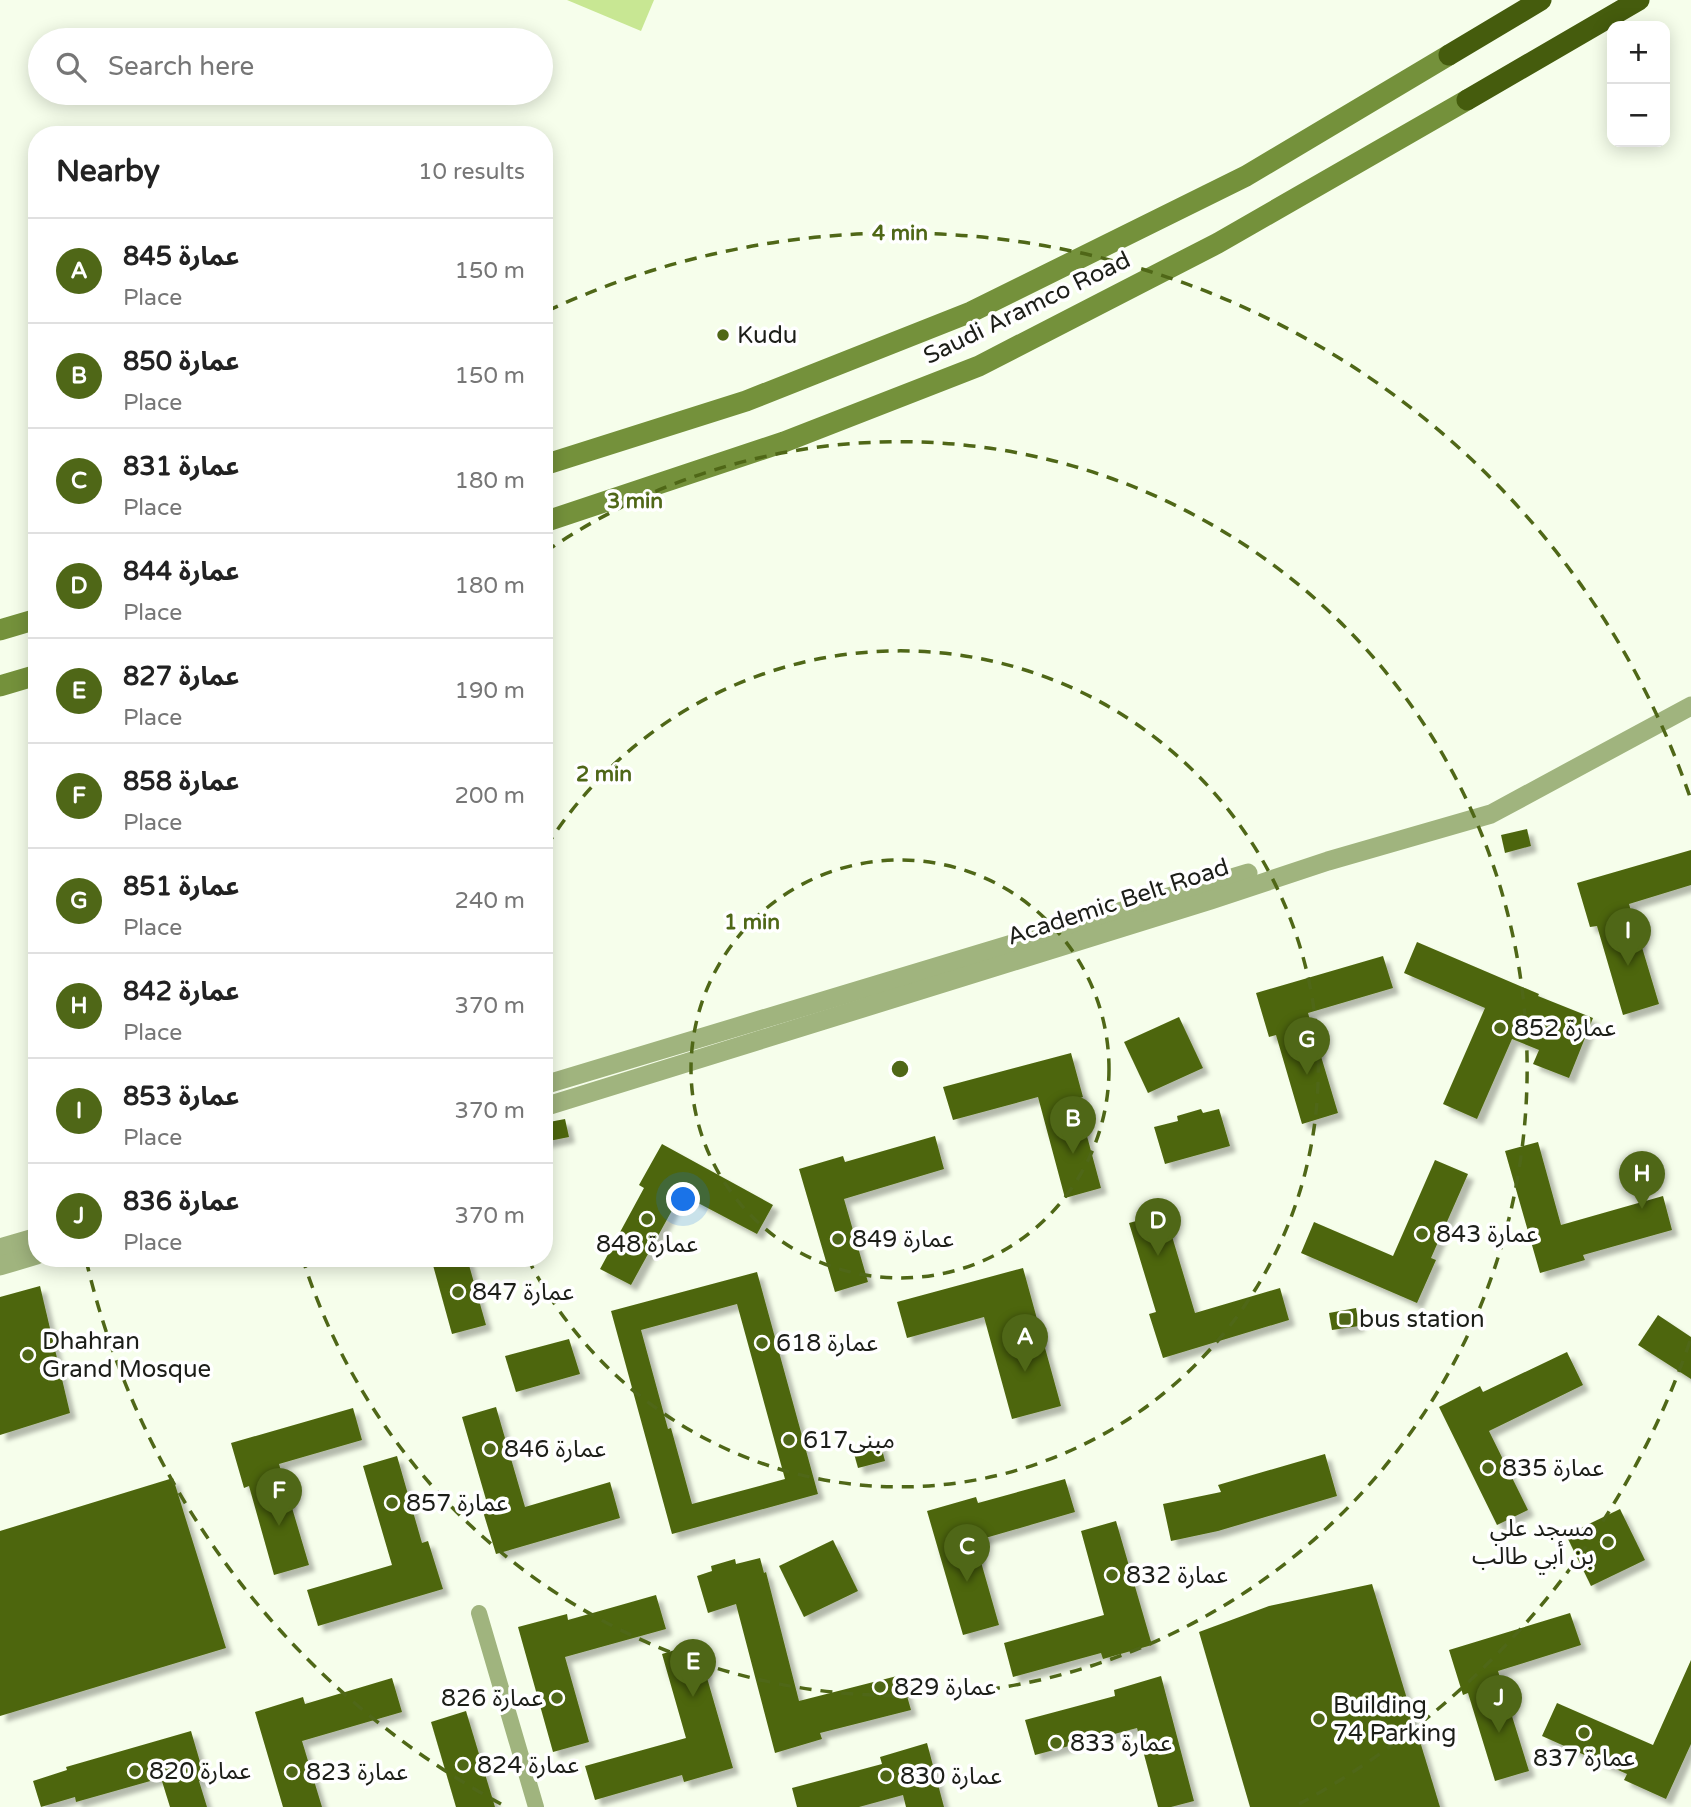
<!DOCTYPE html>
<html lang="en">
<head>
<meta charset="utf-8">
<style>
  body { margin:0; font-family:"Varela Round","Noto Sans Arabic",sans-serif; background:#f2f2f2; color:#222 }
  .controls { position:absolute; right:21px; top:21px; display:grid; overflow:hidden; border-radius:14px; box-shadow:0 4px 18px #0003 }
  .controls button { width:63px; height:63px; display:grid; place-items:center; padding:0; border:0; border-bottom:2px solid #e0e0e0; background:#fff; color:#222; font:35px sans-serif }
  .you { position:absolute; left:684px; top:1200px; width:24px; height:24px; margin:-18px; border:5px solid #fff; border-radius:50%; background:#1a73e8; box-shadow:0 0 0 10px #1a73e833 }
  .badge { display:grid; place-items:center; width:46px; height:46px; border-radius:50%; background:#4f6717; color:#fff; font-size:23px; font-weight:700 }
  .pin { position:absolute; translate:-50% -58px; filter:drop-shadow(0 2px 4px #0008) }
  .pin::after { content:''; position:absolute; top:37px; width:24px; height:21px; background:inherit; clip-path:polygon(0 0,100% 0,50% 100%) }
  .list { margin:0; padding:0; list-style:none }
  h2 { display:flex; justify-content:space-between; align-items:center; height:91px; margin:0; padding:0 28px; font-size:30px }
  h2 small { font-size:23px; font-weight:400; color:#767676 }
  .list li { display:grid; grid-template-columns:46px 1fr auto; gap:21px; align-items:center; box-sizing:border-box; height:105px; padding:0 28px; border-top:2px solid #e0e0e0 }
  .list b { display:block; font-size:26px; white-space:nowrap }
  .list p { margin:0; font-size:23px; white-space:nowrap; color:#767676 }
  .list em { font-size:23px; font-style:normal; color:#767676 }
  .icon { flex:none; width:38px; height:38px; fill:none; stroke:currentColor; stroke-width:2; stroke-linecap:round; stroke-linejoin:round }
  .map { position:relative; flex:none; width:1691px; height:1807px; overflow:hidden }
  .search { position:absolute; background:#fff; box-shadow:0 4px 18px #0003; left:28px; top:28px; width:525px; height:77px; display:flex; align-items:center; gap:18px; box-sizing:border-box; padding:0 24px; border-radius:38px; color:#767676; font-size:26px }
  .panel { position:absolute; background:#fff; box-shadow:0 4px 18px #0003; left:28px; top:126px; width:525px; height:1141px; border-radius:28px }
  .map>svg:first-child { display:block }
  .green { fill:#c8e793 }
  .building { fill:#4d660c; fill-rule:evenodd; filter:url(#shadow) }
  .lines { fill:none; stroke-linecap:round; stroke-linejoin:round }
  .minor { stroke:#a0b47e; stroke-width:16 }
  .tertiary { stroke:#a0b47e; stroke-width:19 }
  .secondary { stroke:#74913b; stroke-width:21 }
  .motorway { stroke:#455c0d; stroke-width:21 }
  .ring { fill:none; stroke:#4f6717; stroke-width:3.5; stroke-dasharray:12 9 }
  .poi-dot { fill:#4f6717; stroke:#fff; stroke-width:2.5 }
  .labels { text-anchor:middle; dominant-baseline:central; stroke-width:7; stroke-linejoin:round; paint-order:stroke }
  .street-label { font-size:24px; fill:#1c1e18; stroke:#fff }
  .poi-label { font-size:24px; fill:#1c1e18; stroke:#fff; text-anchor:start }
  .centre { fill:#4f6717; stroke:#fff; stroke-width:3.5 }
  .ring-label { font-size:21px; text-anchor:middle; font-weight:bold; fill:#4f6717; stroke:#fff; stroke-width:7; stroke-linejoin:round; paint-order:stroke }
</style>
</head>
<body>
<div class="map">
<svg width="1691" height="1807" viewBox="0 0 1691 1807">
  <defs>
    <filter id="shadow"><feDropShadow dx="6" dy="6" stdDeviation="2" flood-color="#0004"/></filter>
  </defs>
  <rect width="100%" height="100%" fill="#f6feeb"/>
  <polygon class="green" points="567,0 654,0 641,31"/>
  <g class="building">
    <polygon points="1527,829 1531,846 1505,853 1501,835"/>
    <polygon points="1691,850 1691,885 1629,904 1659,1004 1623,1015 1597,926 1590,927 1577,883"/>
    <polygon points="1417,942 1539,994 1538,996 1593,1018 1569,1078 1533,1064 1539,1050 1512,1039 1477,1119 1443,1104 1485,1008 1404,973"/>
    <polygon points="1383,956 1393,988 1308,1013 1338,1113 1302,1124 1276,1035 1269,1037 1256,993"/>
    <polygon points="1179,1017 1203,1068 1148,1093 1124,1042"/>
    <polygon points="1071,1053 1083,1097 1077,1099 1101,1188 1065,1198 1038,1097 953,1120 943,1087"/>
    <polygon points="1201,1109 1203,1113 1219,1109 1230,1146 1165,1164 1154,1127 1178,1121 1177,1116"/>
    <polygon points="565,1119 569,1137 544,1142 544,1123"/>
    <polygon points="935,1136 944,1169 844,1199 868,1282 835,1292 799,1169 843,1156 845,1162"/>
    <polygon points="1538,1142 1561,1225 1663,1196 1672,1230 1583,1255 1585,1260 1540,1273 1505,1151"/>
    <polygon points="662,1144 773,1205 757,1234 681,1194 631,1285 600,1269 644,1188 639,1185"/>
    <polygon points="1435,1160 1468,1174 1431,1258 1436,1260 1417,1303 1301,1253 1314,1222 1393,1256"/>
    <polygon points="1165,1213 1195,1313 1280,1288 1289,1320 1163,1358 1149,1314 1156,1312 1129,1223"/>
    <polygon points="431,1258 467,1258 486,1325 452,1334"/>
    <polygon points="1023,1268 1061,1406 1012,1419 984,1317 907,1338 897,1302"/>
    <path d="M757,1272L818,1494L672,1534L611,1311ZM737,1304L785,1479L692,1504L671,1428L668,1429L641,1330Z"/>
    <polygon points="40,1286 70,1413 0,1435 0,1297"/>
    <polygon points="1356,1308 1359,1326 1332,1330 1329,1313"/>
    <polygon points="1658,1315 1691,1337 1691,1379 1638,1345"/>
    <polygon points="569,1339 580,1374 516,1392 505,1356"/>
    <polygon points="1567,1352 1583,1385 1489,1431 1528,1510 1497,1525 1439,1407 1480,1386 1483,1392"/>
    <polygon points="496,1407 525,1507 610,1482 620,1518 496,1554 481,1505 487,1503 462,1417"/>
    <polygon points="353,1408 362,1440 279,1464 309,1565 274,1575 249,1486 244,1488 231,1443"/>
    <polygon points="880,1442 885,1461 858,1468 853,1450"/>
    <polygon points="1325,1454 1337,1496 1218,1531 1171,1541 1163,1504 1221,1492 1218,1485"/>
    <polygon points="397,1456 422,1543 428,1541 443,1589 318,1626 307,1590 392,1565 363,1466"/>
    <polygon points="173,1478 226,1648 0,1716 0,1531"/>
    <polygon points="1065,1479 1075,1512 975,1541 999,1625 963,1635 927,1511 976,1497 978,1503"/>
    <polygon points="1620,1509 1645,1560 1591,1586 1566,1535"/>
    <polygon points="1116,1521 1152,1645 1103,1659 1101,1653 1013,1677 1004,1643 1104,1615 1081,1531"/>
    <polygon points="833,1540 858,1591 804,1617 779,1566"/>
    <polygon points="760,1558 764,1573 766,1572 799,1701 901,1675 911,1710 820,1733 822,1739 775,1753 736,1604 708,1613 697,1576 712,1571 711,1566 735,1559 736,1564"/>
    <polygon points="1372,1584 1440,1807 1250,1807 1199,1632 1269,1606"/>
    <polygon points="656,1595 666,1629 565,1657 589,1742 553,1752 518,1627 567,1614 568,1620"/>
    <polygon points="1570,1613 1581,1645 1498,1671 1529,1771 1495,1781 1468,1693 1463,1695 1449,1650"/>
    <polygon points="697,1643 733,1768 684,1782 682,1775 595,1800 585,1766 686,1738 662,1654"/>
    <polygon points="1691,1660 1691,1744 1666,1799 1624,1780 1627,1774 1542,1736 1557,1703 1653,1745"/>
    <polygon points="1161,1676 1194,1801 1171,1807 1158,1807 1137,1728 1035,1755 1025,1720 1115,1696 1114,1690"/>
    <polygon points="392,1678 402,1712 302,1741 322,1807 283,1807 255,1712 303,1697 305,1704"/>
    <polygon points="466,1711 495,1807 456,1807 431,1722"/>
    <polygon points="191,1731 205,1779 199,1781 207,1807 170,1807 161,1778 76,1802 75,1797 41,1807 33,1781 67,1770 66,1767"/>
    <polygon points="927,1743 944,1807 906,1807 903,1795 859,1807 797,1807 792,1788 882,1764 880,1757"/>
  </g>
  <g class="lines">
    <polyline class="minor" points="479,1613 536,1807"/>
    <g class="tertiary">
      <polyline points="544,1085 1248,873"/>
      <polyline points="544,1107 1211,900 1328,861 1491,814 1691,706"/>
      <polyline points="0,1248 37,1237"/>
      <polyline points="0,1266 37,1255"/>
    </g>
    <g class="secondary">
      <polyline points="544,465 746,401 971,312 1246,176 1449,55"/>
      <polyline points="544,522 784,442 979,366 1218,243 1467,100"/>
      <polyline points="0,630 37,619"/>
      <polyline points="0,686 37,675"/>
    </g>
    <g class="motorway">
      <polyline points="1449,55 1541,0"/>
      <polyline points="1467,100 1639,0"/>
    </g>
  </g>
  <g class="ring">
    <circle cx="900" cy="1069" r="209"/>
    <path d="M546 847A418 418 0 1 1 528 1259"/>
    <path d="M545 552A627 627 0 1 1 304 1263"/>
    <path d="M1690 1341A836 836 0 0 1 1299 1804M501 1804A836 836 0 0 1 87 1264M547 311A836 836 0 0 1 1690 797"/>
  </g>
  <g class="poi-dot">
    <circle cx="723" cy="335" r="7"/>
    <circle cx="1500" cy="1028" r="7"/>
    <circle cx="647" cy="1219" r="7"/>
    <circle cx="1422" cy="1234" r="7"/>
    <circle cx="838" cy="1239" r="7"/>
    <circle cx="458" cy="1292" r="7"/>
    <rect x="1338" y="1312" width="14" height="14" rx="3.5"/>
    <circle cx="762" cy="1343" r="7"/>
    <circle cx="28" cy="1355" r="7"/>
    <circle cx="789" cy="1440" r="7"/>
    <circle cx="490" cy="1449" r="7"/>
    <circle cx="1488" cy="1468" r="7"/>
    <circle cx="392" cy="1503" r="7"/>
    <circle cx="1608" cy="1542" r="7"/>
    <circle cx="1112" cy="1575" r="7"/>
    <circle cx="880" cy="1687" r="7"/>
    <circle cx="557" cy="1698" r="7"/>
    <circle cx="1319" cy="1719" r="7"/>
    <circle cx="1584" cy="1733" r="7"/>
    <circle cx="1056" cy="1743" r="7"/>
    <circle cx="463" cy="1765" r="7"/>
    <circle cx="135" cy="1771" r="7"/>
    <circle cx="292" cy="1772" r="7"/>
    <circle cx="886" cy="1776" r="7"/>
  </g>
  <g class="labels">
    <g class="street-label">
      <text transform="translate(1027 308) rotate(-26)">Saudi Aramco Road</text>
      <text transform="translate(1118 902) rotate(-18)">Academic Belt Road</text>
    </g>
    <g class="poi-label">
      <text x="737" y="335">Kudu</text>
      <text x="1514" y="1028">عمارة 852</text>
      <text x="1436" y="1234">عمارة 843</text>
      <text x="852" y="1239">عمارة 849</text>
      <text x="647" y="1244" text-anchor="middle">عمارة 848</text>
      <text x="472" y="1292">عمارة 847</text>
      <text x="1359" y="1319">bus station</text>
      <text x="42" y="1341">Dhahran<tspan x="42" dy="28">Grand Mosque</tspan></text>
      <text x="776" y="1343">عمارة 618</text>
      <text x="803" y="1440">مبنى617</text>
      <text x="504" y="1449">عمارة 846</text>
      <text x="1502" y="1468">عمارة 835</text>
      <text x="406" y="1503">عمارة 857</text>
      <text x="1594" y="1528" text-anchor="end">مسجد علي<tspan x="1594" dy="28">بن أبي طالب</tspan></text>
      <text x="1126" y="1575">عمارة 832</text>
      <text x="894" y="1687">عمارة 829</text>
      <text x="543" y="1698" text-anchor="end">عمارة 826</text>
      <text x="1333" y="1705">Building<tspan x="1333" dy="28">74 Parking</tspan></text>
      <text x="1070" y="1743">عمارة 833</text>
      <text x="1584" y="1758" text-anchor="middle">عمارة 837</text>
      <text x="477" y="1765">عمارة 824</text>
      <text x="149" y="1771">عمارة 820</text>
      <text x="306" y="1772">عمارة 823</text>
      <text x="900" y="1776">عمارة 830</text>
    </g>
  </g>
  <circle cx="900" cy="1069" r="10" class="centre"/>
  <g class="ring-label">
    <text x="900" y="240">4 min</text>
    <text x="635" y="508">3 min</text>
    <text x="604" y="781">2 min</text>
    <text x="752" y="929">1 min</text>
  </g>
</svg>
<div class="controls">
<button>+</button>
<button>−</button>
</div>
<div class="you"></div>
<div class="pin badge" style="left:1025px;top:1372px">A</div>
<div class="pin badge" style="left:1073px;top:1154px">B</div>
<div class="pin badge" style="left:967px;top:1582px">C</div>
<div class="pin badge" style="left:1158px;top:1256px">D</div>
<div class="pin badge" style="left:693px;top:1697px">E</div>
<div class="pin badge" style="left:279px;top:1526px">F</div>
<div class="pin badge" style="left:1307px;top:1075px">G</div>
<div class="pin badge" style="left:1642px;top:1209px">H</div>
<div class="pin badge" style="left:1628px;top:966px">I</div>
<div class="pin badge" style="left:1499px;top:1733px">J</div>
<div class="search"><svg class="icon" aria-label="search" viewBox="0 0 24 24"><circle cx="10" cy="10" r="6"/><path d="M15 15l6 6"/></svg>Search here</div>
<section class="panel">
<h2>Nearby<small>10 results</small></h2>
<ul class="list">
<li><span class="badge">A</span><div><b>عمارة 845</b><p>Place</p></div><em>150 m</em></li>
<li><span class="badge">B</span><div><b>عمارة 850</b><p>Place</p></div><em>150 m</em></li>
<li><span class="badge">C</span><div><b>عمارة 831</b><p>Place</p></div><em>180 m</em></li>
<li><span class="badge">D</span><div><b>عمارة 844</b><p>Place</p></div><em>180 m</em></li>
<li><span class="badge">E</span><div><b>عمارة 827</b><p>Place</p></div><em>190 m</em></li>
<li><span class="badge">F</span><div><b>عمارة 858</b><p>Place</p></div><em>200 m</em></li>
<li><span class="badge">G</span><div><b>عمارة 851</b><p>Place</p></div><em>240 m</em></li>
<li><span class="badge">H</span><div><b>عمارة 842</b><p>Place</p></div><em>370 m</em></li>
<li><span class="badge">I</span><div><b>عمارة 853</b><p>Place</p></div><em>370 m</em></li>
<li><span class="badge">J</span><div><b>عمارة 836</b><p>Place</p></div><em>370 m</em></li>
</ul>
</section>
</div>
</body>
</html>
